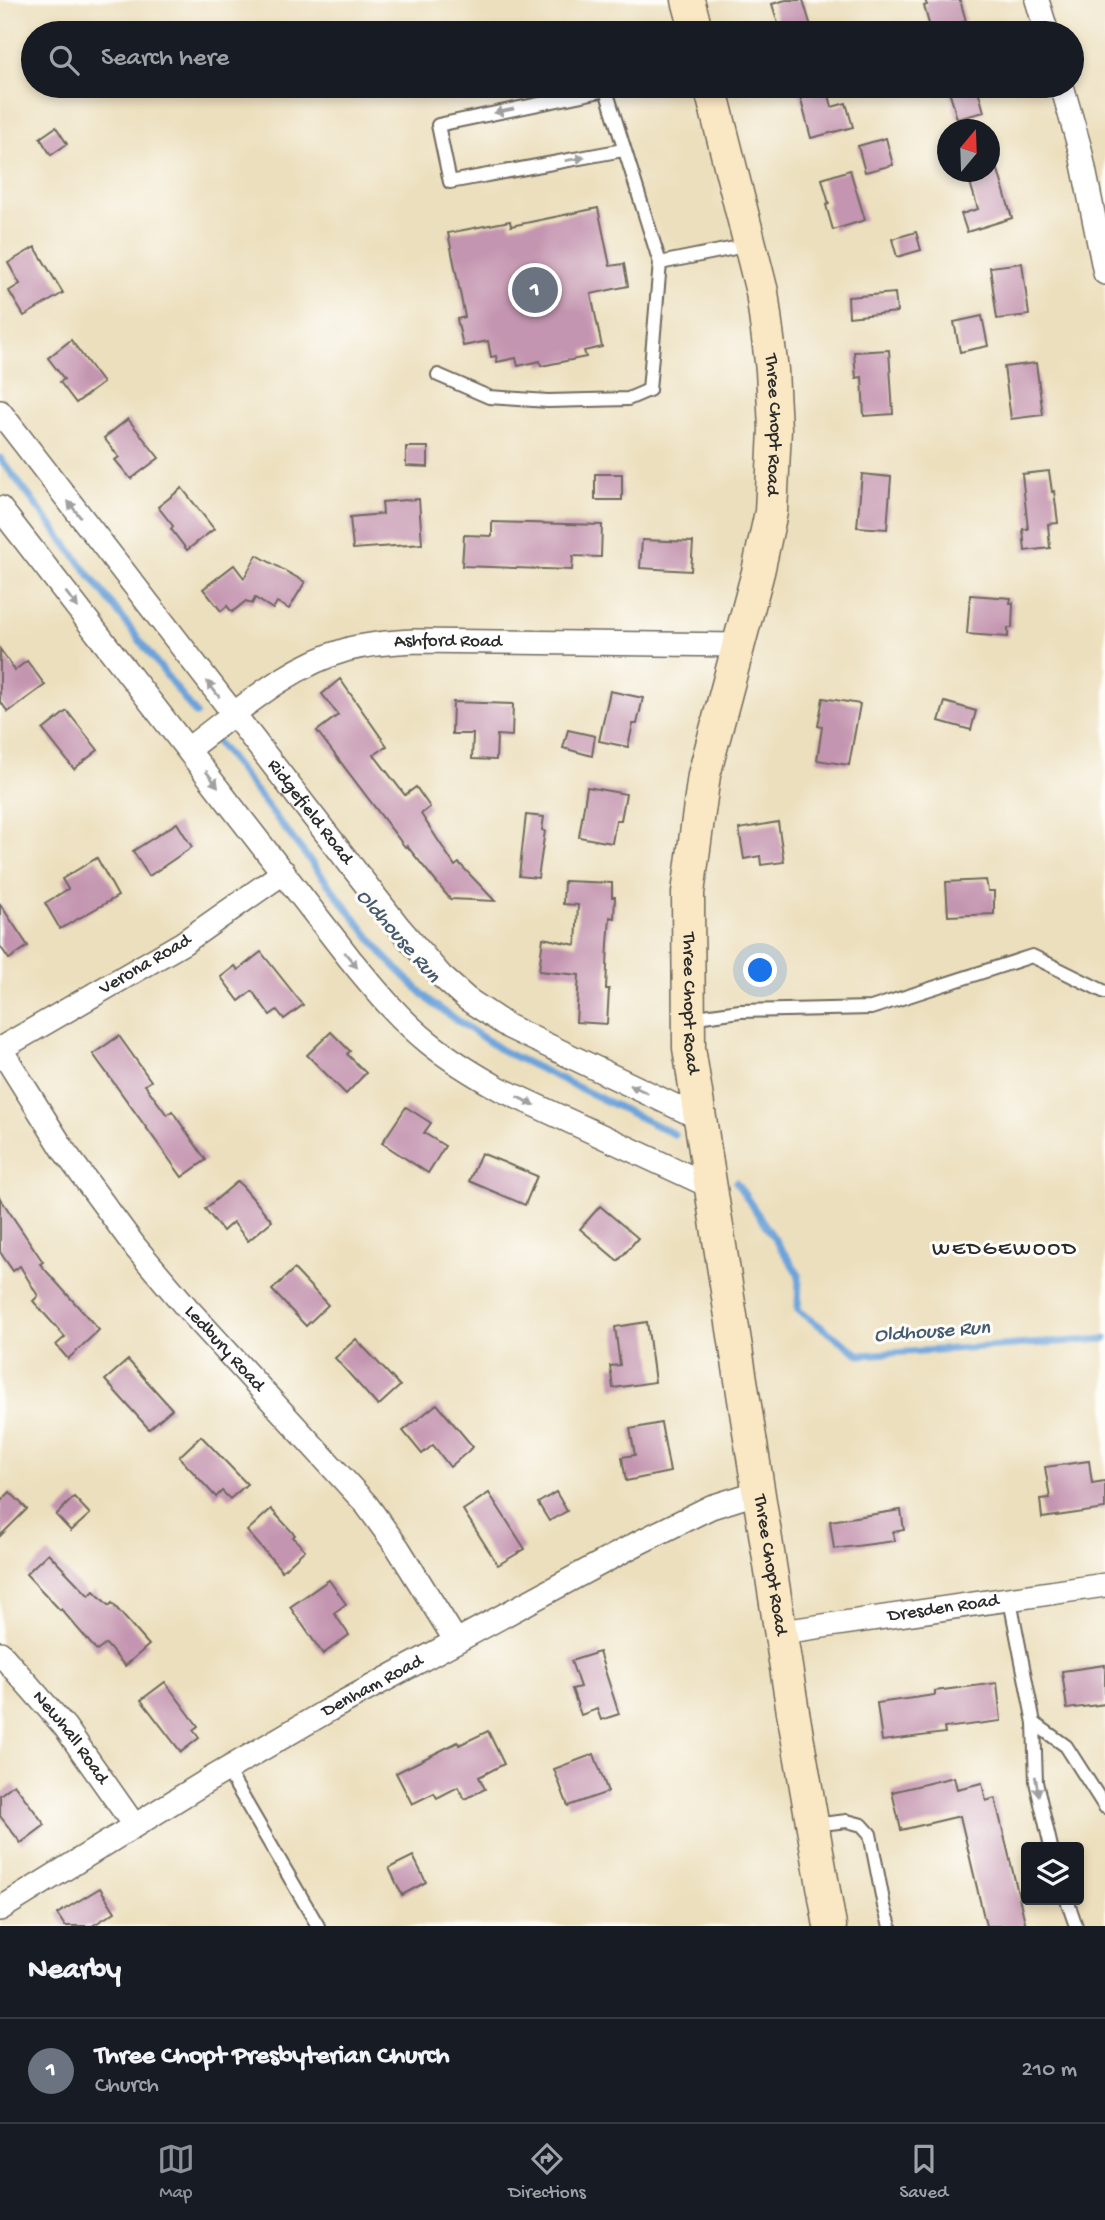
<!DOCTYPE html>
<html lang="en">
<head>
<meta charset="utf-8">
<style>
  body { margin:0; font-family:"Gochi Hand",sans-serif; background:#20242c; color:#f1f3f6 }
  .controls { position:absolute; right:21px; bottom:21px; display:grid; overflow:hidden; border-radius:7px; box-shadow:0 4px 10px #0003 }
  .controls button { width:63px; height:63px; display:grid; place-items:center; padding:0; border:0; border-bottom:2px solid #363941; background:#171b24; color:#f1f3f6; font:35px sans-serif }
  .compass { position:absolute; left:937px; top:119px; width:63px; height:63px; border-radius:50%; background:#171b24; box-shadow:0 4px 10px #0003; rotate:19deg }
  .you { position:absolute; left:761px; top:971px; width:24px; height:24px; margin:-18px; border:5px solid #fff; border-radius:50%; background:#1a73e8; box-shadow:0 0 0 10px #1a73e833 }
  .badge { display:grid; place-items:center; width:46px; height:46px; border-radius:50%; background:#8c9099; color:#fff; font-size:23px; font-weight:700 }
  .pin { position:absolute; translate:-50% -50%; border:4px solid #fff; box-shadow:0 2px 7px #0006 }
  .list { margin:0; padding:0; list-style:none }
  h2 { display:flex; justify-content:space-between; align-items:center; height:91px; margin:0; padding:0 28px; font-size:30px }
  h2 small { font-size:23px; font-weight:400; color:#9ea1a6 }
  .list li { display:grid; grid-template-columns:46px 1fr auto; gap:21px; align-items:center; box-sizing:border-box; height:105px; padding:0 28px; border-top:2px solid #363941 }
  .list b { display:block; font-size:26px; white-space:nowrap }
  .list p { margin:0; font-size:23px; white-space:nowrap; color:#9ea1a6 }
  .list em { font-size:23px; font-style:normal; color:#9ea1a6 }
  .icon { flex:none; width:38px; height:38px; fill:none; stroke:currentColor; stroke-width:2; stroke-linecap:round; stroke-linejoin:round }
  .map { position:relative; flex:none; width:1105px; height:1926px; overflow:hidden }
  .search { position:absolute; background:#171b24; box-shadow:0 4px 10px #0003; left:21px; right:21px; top:21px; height:77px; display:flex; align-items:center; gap:18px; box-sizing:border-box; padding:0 24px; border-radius:38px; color:#9ea1a6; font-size:26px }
  .sheet { height:196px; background:#171b24 }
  nav { display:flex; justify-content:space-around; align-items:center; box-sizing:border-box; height:98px; border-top:2px solid #363941; background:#171b24; font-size:19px; color:#9ea1a6 }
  nav a { display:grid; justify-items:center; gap:4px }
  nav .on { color:#8c9099 }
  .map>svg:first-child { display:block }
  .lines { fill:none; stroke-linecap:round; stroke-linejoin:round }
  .stream { stroke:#6ca3da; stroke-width:7 }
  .building { fill:#c495b0 }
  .lane-casing { stroke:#6f6a5e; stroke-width:16 }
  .street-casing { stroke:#6f6a5e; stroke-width:26 }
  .secondary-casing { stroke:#6f6a5e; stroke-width:35 }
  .lane { stroke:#fff; stroke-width:12 }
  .street { stroke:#fff; stroke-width:23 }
  .secondary { stroke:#fae7c3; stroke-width:32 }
  .oneway { fill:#a0a0a0 }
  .labels { text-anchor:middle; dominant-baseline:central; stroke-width:6; stroke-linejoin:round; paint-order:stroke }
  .street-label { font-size:19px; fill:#2b2b2b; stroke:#fdfcf7 }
  .water-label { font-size:21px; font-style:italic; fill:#455b71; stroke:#fdfcf7 }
  .neighbourhood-label { font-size:21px; letter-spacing:2px; fill:#2b2b2b; stroke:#fdfcf7 }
</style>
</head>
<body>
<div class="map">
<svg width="1105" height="1926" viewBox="0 0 1105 1926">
  <rect width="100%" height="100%" fill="#fdfcf7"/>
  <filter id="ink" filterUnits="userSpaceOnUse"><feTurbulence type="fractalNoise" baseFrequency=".0143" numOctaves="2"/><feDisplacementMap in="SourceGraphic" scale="14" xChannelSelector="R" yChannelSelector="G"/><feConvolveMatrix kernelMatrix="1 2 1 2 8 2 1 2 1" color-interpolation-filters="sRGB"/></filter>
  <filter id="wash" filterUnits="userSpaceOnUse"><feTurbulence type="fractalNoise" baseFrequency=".00686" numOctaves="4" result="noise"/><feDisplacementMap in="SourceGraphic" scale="28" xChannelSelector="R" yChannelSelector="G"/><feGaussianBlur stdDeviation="1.57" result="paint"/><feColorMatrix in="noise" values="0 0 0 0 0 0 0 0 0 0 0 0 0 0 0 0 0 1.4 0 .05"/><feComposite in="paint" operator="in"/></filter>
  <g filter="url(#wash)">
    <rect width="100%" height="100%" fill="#ecdfbd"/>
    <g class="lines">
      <g class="stream">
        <polyline points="0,458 196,714"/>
        <polyline points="217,742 387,959 433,1004 501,1050 674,1134"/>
        <polyline points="736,1182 799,1275 798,1310 860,1355 1105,1339"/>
      </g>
    </g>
    <g id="blocks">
      <g class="building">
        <polygon points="786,0 803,0 813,33 781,33 772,4"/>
        <polygon points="925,0 960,0 966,21 931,31 924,6 927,5"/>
        <polygon points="812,86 827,86 832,107 846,103 853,127 811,138 798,89"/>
        <polygon points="948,86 977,86 984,112 957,119"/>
        <polygon points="56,127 67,144 51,155 40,138"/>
        <polygon points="886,138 893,165 865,172 858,146"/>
        <polygon points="850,170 865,220 833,230 826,205 829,204 822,179"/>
        <polygon points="998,170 1012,218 967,232 961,214 978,209 969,179"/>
        <polygon points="598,208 610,266 624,264 628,286 591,294 602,347 584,351 586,357 541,366 540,361 518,366 516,358 497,362 496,356 491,357 488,341 463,346 457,319 465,317 448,233 510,221 511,226"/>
        <polygon points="916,232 921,250 897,257 892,239"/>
        <polygon points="35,247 63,293 24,316 9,291 20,284 8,263"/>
        <polygon points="1022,263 1029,315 997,319 990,267"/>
        <polygon points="895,293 897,312 849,317 848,297"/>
        <polygon points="982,316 988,346 960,352 954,322"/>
        <polygon points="71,340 103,383 76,403 60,382 64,379 48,358"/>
        <polygon points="889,350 893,414 864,416 862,377 856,378 854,352"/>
        <polygon points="1036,363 1043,415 1011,419 1004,367"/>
        <polygon points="128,419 159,458 131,479 115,460 119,457 104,438"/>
        <polygon points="406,447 428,447 428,467 406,466"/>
        <polygon points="1049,471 1052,492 1054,491 1058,523 1048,524 1050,548 1025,551 1023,529 1028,529 1022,474"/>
        <rect x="595" y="474" width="27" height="26"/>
        <polygon points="862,474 891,477 887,529 857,527"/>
        <polygon points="182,488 214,529 187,550 171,529 173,526 158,507"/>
        <polygon points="419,499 422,544 353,549 350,517 383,514 382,502"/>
        <polygon points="492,522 602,525 601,557 573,556 572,570 462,566 464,535 492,536"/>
        <polygon points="642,540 693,542 691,571 640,568"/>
        <polygon points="257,555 305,582 289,609 277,602 273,609 255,598 252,604 246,601 232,612 227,606 221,611 203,589 234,565 244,578"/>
        <polygon points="970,595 1011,598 1010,603 1013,603 1012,628 1008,628 1008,637 967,634"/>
        <polygon points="0,649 15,670 27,661 45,685 8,712 0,701"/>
        <polygon points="340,679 387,746 374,755 405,795 416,787 430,807 421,814 455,866 459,863 495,901 450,899 407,846 405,847 317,731 338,715 322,694"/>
        <polygon points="610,691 643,698 637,724 633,724 628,747 599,741"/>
        <polygon points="823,698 860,704 849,765 817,760 822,727 818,726"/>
        <polygon points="453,702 513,704 512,736 497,735 496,760 472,759 473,734 452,734"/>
        <polygon points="945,702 976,711 971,730 939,721"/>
        <polygon points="67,711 98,750 74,769 43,730"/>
        <polygon points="568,730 595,736 592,756 563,748"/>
        <polygon points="587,787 626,794 621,820 616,820 612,843 579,837"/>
        <polygon points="526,815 544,817 542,830 545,831 538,878 519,876"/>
        <polygon points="778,822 784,862 761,865 760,856 744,859 739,829"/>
        <polygon points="177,823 192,847 149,876 133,851"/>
        <polygon points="97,858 118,896 60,929 45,903 68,889 62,879"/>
        <polygon points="986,880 988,891 994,891 994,914 948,916 946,882"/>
        <polygon points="564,881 612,883 612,897 615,897 614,918 610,917 608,944 606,989 609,989 607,1024 576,1022 579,975 539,971 543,938 576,945 578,905 563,904"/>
        <polygon points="0,904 28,946 9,959 0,946"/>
        <polygon points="261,952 303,1005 284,1019 277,1010 270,1015 252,991 239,1001 221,977 235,966 238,970"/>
        <polygon points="331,1032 350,1051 347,1054 366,1073 346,1094 307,1055"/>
        <polygon points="119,1036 151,1081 145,1085 167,1115 172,1111 206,1160 182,1177 93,1054"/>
        <polygon points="406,1107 431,1123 424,1133 445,1146 428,1173 382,1143"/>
        <polygon points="481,1153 537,1176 525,1205 469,1181"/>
        <polygon points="238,1181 272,1221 248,1241 233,1222 223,1231 205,1209"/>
        <polygon points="0,1198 43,1262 40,1264 99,1330 68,1359 56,1345 65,1337 33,1301 38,1296 20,1266 13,1271 0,1252"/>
        <polygon points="600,1206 638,1238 618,1261 580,1229"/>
        <polygon points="294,1269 328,1305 306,1326 272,1290"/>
        <polygon points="647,1322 655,1382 613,1388 610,1366 620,1365 615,1327"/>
        <polygon points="356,1339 400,1386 378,1406 335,1358"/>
        <polygon points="128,1360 172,1409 149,1429 105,1380"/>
        <polygon points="437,1404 473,1447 450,1467 433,1445 422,1454 403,1431"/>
        <polygon points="661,1423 670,1472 626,1481 622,1457 635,1455 630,1429"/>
        <polygon points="201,1436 247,1484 230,1499 222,1491 216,1497 179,1457"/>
        <polygon points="1089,1461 1092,1483 1105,1481 1105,1509 1042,1518 1040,1499 1050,1498 1045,1467"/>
        <polygon points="10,1492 27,1509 0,1536 0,1502"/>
        <polygon points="556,1492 567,1511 549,1521 538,1503"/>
        <polygon points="489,1493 525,1549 498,1565 463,1510"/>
        <polygon points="74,1497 90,1514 71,1531 56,1515"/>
        <polygon points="271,1509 295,1535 293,1537 305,1550 282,1571 247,1531"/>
        <polygon points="901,1510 904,1530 893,1532 895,1541 834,1549 830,1521"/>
        <polygon points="48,1553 89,1596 94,1591 109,1606 112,1603 149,1645 125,1666 106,1644 97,1651 61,1609 60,1610 26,1574"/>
        <polygon points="329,1580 346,1604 334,1613 349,1635 323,1654 290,1607"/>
        <polygon points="599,1652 619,1714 601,1720 597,1709 581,1715 572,1689 580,1687 571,1661"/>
        <polygon points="1105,1665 1105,1704 1067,1709 1062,1671"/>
        <polygon points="165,1682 198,1726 193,1730 199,1738 181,1752 141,1700"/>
        <polygon points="997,1683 1001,1721 944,1728 945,1733 882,1741 877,1703 935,1695 935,1691"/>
        <polygon points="488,1731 504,1764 479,1777 485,1789 465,1799 458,1787 437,1798 434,1793 412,1804 396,1773 458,1742 459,1745"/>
        <polygon points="594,1754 608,1792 568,1806 554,1769"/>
        <polygon points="954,1777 957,1789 982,1783 986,1801 995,1798 1026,1926 986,1926 960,1816 901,1830 892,1792"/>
        <polygon points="14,1784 45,1825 21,1843 0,1816 0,1795"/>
        <polygon points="413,1856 426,1882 402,1895 389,1868"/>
        <polygon points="100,1888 115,1912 92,1926 65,1926 57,1914"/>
      </g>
    </g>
  </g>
  <g filter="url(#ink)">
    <use href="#blocks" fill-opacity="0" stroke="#6f6a5e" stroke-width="2"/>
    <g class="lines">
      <g class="lane-casing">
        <g id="lane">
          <polyline points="623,150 450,182 438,125 606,90 660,263 750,245"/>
          <polyline points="438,375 489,397 548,401 628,399 649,390 660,263"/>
          <polyline points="689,1018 740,1011 871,1008 1032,956 1105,992"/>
          <polyline points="1010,1600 1034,1723 1036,1782 1051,1847"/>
          <polyline points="1034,1723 1066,1746 1105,1807"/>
          <polyline points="227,1770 318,1926"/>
          <polyline points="813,1825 847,1821 862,1825 870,1834 884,1906 890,1926"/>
          <polyline points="1067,1900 1076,1926"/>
        </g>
      </g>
      <g class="street-casing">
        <g id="street">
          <polyline points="1037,0 1047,33"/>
          <polyline points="1062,86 1080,149 1105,273"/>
          <path id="s1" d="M0,412L398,926L441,976L467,999L509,1027L700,1118"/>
          <path d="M0,508L350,959C374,988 398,1018 428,1042C450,1060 475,1075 500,1089L712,1187"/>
          <path id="s2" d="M188,749C239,711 287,666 349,649C370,644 393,642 414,641L739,645"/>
          <path id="s3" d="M0,1048L65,1152L136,1248L187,1308L366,1504L398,1548L456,1641"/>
          <path id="s4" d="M0,1049L183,943L284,872"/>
          <path id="s5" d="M782,1632L1105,1585"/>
          <path id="s6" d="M0,1653L65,1727L134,1825"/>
          <path id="s7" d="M0,1909L207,1781L327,1711L638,1543L711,1507L759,1492"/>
        </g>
      </g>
      <g class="secondary-casing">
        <g id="secondary">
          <polyline points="688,0 697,33"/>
          <path id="s8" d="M710,86L762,292L772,370L775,429L771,512L758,572L704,775L688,893L689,1048L793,1712L830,1926"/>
        </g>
      </g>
      <use href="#lane" class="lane"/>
      <use href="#street" class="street"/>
      <use href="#secondary" class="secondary"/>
    </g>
    <defs><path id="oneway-solid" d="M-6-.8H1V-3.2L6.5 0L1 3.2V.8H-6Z" transform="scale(1.75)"/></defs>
    <g class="oneway">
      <use href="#oneway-solid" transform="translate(504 111) rotate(168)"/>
      <use href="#oneway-solid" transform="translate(575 159) rotate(-10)"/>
      <use href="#oneway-solid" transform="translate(74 509) rotate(-128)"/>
      <use href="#oneway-solid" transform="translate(72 600) rotate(52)"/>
      <use href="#oneway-solid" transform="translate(213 689) rotate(-128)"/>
      <use href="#oneway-solid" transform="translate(212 779) rotate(52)"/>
      <use href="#oneway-solid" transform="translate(351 960) rotate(51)"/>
      <use href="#oneway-solid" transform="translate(639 1089) rotate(-155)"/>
      <use href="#oneway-solid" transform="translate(526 1101) rotate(25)"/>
      <use href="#oneway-solid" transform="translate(1037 1786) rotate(80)"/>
    </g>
  </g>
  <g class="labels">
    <g class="street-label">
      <text stroke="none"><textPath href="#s8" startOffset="346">Three Chopt Road</textPath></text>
      <text stroke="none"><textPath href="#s2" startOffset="290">Ashford Road</textPath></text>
      <text stroke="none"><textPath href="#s1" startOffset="506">Ridgefield Road</textPath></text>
      <text stroke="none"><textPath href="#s4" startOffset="168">Verona Road</textPath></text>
      <text stroke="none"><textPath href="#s8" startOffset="934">Three Chopt Road</textPath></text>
      <text stroke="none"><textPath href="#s3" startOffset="376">Ledbury Road</textPath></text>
      <text stroke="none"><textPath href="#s8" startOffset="1502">Three Chopt Road</textPath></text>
      <text stroke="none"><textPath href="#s5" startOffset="163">Dresden Road</textPath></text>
      <text stroke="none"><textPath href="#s7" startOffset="434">Denham Road</textPath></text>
      <text stroke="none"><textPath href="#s6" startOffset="110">Newhall Road</textPath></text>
    </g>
    <g class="water-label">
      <text transform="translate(397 937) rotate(49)">Oldhouse Run</text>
      <text transform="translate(932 1333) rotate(-4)">Oldhouse Run</text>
    </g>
    <g class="neighbourhood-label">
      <text x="1005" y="1250">WEDGEWOOD</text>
    </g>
  </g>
</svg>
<div class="controls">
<button><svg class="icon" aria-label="layers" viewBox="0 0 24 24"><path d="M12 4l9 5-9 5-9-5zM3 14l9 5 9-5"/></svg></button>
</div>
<svg class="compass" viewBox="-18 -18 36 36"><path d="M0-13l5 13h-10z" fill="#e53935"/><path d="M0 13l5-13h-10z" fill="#9ea1a6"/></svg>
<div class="you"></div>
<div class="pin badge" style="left:535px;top:290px;background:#6b7280">1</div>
<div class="search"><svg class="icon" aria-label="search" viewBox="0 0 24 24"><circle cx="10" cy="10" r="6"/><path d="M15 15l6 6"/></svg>Search here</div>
</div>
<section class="sheet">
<h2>Nearby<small></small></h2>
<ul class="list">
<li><span class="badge" style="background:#6b7280">1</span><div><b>Three Chopt Presbyterian Church</b><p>Church</p></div><em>210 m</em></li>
</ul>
</section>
<nav>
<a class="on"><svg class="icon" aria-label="map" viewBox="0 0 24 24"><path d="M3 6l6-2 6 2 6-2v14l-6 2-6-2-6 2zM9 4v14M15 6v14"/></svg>Map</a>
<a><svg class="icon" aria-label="directions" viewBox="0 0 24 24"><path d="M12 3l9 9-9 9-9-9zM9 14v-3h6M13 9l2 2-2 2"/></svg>Directions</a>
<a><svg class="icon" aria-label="saved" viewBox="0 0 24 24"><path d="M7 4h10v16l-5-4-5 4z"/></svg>Saved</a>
</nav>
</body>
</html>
